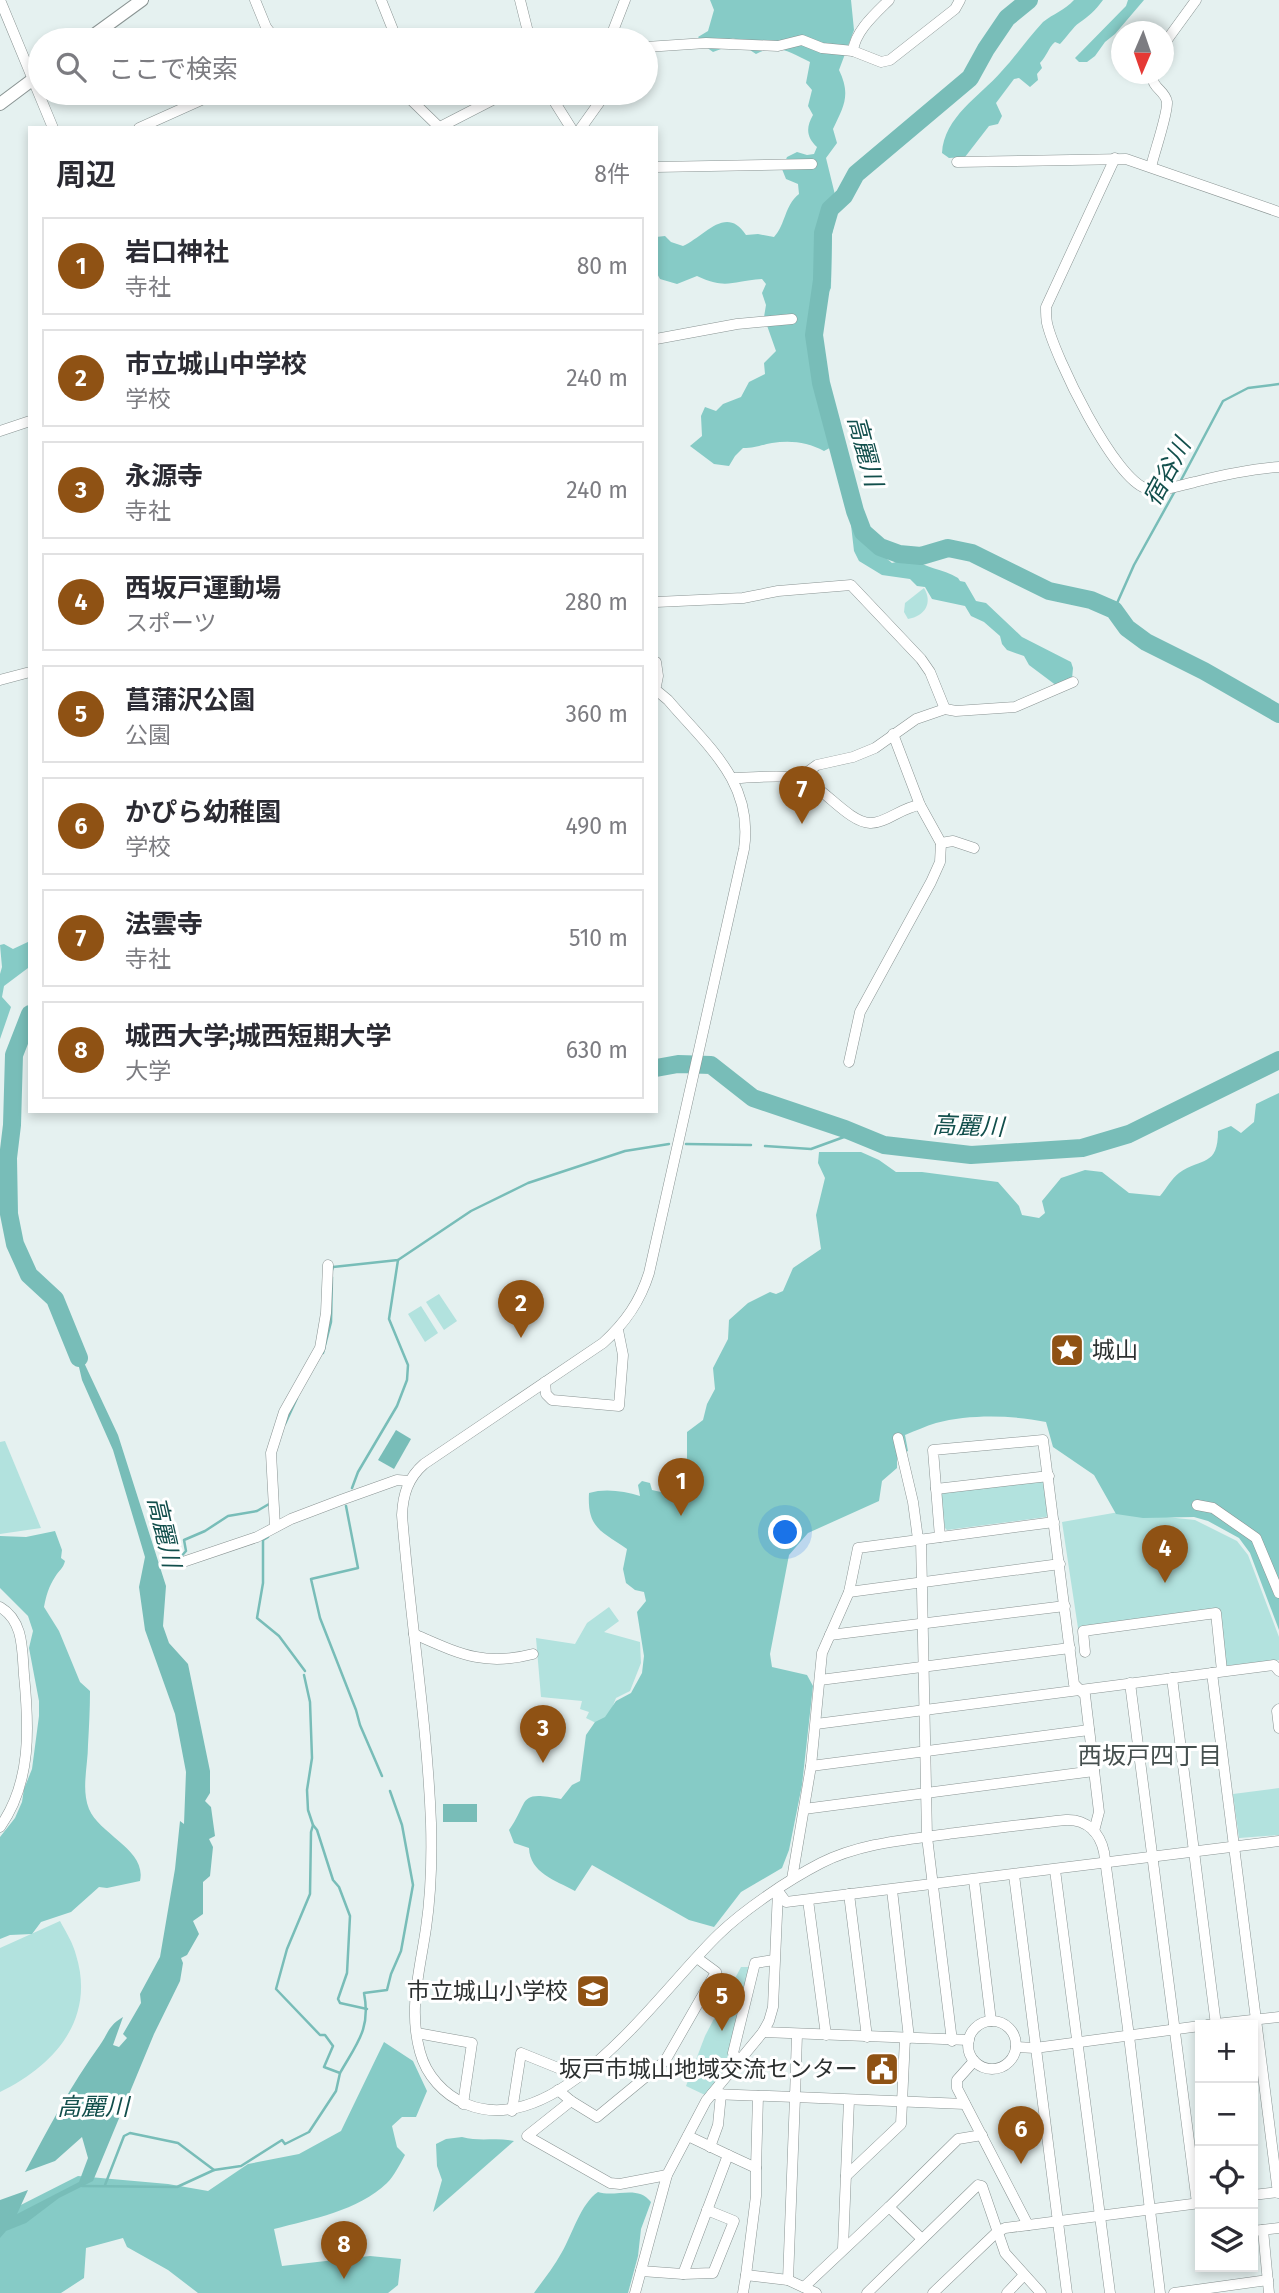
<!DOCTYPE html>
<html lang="ja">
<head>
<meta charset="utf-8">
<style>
  body { margin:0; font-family:"Fira Sans","Noto Sans JP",sans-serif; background:#f2f2f3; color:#2b2b33 }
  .controls { position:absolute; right:21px; bottom:21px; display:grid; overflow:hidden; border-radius:0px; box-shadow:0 4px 10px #0003 }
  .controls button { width:63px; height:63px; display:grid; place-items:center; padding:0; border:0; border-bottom:2px solid #e1e1e2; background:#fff; color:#2b2b33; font:35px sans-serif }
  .compass { position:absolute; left:1111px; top:21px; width:63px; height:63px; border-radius:50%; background:#fff; box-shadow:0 4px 10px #0003; rotate:182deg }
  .you { position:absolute; left:786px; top:1533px; width:24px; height:24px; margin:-18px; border:5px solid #fff; border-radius:50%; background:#1a73e8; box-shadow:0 0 0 10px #1a73e833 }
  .badge { display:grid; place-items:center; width:46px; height:46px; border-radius:50%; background:#8f5214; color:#fff; font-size:23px; font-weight:700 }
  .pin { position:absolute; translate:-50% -58px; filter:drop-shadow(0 2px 4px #0008) }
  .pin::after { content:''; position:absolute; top:37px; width:24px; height:21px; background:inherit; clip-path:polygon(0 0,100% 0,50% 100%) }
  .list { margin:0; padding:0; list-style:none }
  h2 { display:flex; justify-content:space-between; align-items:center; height:91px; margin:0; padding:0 28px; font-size:30px }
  h2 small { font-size:23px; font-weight:400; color:#7c7c81 }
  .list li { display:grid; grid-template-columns:46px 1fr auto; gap:21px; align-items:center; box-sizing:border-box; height:98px; margin:0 14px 14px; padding:0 14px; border:2px solid #e1e1e2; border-radius:0px }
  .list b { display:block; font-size:26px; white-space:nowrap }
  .list p { margin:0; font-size:23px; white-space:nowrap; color:#7c7c81 }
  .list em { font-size:23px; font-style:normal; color:#7c7c81 }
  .icon { flex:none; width:38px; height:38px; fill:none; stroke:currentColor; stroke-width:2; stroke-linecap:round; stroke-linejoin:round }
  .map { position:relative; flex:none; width:1279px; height:2293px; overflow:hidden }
  .search { position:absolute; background:#fff; box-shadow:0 4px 10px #0003; left:28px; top:28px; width:630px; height:77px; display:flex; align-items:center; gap:18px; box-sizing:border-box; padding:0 24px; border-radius:38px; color:#7c7c81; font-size:26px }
  .panel { position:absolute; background:#fff; box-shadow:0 4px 10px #0003; left:28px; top:126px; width:630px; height:987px; border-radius:0px }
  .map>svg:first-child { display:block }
  .green { fill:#b2e2de }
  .forest { fill:#86cbc6 }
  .water { fill:#78bdb8 }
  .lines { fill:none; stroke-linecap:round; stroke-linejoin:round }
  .stream { stroke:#78bdb8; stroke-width:2.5 }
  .river { stroke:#78bdb8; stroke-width:18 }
  .minor-casing { stroke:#8a9493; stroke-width:11 }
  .major-casing { stroke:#8a9493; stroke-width:14 }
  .minor { stroke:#fff; stroke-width:10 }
  .major { stroke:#fff; stroke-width:12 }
  .labels { text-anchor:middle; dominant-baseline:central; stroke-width:6; stroke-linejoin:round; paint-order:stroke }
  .poi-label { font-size:23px; fill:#2c3030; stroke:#fff; text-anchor:end }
  .water-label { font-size:24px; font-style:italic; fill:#124f4c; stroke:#fff }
  .neighbourhood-label { font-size:24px; fill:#454f4e; stroke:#fff }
</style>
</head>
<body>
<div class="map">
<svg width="1279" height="2293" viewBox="0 0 1279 2293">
  <rect width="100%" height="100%" fill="#e5f1f0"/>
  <g class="green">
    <path d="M924,588C933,603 925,616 908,619L904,612L905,603Z"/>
    <polygon points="439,1294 457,1321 444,1330 426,1302"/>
    <polygon points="421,1306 438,1333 425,1342 408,1314"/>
    <polygon points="5,1441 41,1528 0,1534 0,1442"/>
    <polygon points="1041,1481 1044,1482 1048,1515 1046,1517 947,1530 945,1528 940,1497 942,1493"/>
    <polygon points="1119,1512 1195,1520 1237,1541 1248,1555 1279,1637 1279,1660 1225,1666 1219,1610 1078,1628 1062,1522"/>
    <polygon points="609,1607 619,1621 604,1632 640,1642 641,1663 630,1691 616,1698 610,1713 598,1724 586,1718 589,1712 580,1709 582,1701 541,1697 536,1638 575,1644 587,1623"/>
    <polygon points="1279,1788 1279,1835 1239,1838 1233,1794"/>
    <path d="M60,1921C66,1932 73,1943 76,1955C96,2019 54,2066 0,2092V1948Z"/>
    <polygon points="741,1967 751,1967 732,2063 705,2095 686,2086 705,2036"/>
  </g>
  <g class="forest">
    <path d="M710,0H851L854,30L839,70C851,95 844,106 833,129L837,143L826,158L838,207L832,234L831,288L822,305L819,325L820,369L827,381L837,444L824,451C808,442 790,440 772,443C761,445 755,448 743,448L735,456L729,466L714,464L690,446L702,436L701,416L705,407L716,411L723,404L741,397L749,382L765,374L764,363L776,351L764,317L766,305L762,293L766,284L762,279C731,281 727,290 697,276L677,284L660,279L656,272V237L665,236L671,242L683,246C704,237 726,204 746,235L758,234L774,237C786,224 784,206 799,194L798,184L786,179L782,169L787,157L797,152L807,155L814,154L817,147C806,137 806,127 813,115L808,106L812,90L806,83L810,62C790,52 777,43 756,54C742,46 740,33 724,41L721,49L713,52L706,47L698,37L708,31L714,10Z"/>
    <path d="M1074,0H1103C1095,11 1089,16 1079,23C1074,26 1065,39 1060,44L1055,42C1048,48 1047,56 1040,63L1042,68L1037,74L1038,80L1030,87L1019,78L1014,79L996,103L1002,116L998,124L989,126L965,157L949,158L942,153C944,117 980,96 1001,72C1016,56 1028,38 1043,22C1053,14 1065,10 1074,0Z"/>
    <polygon points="1128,0 1144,0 1115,34 1105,42 1095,56 1087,62 1079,62 1075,58 1126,6"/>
    <path d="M855,524L862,538L892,563L912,558C926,569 942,568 958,578L960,581L965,582L976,601L986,603L1022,637L1071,662L1073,668L1072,679L1057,686L1029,665L1024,656L1007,650L1002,644L1000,636L984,622L971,616L965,606L932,599L925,587L917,586L910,579L882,575L859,561L854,551L851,525Z"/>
    <polygon points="30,941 28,968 4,986 2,997 11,1007 0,1039 0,974 2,967 0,945 4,944 13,949"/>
    <path d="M1279,1093V1630L1250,1553L1239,1538L1208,1521L1194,1517L1143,1518L1116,1514L1094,1475L1053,1447L1046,1422C1012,1415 970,1414 936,1423C926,1426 915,1431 905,1435L908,1451L897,1456V1468L882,1481L879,1501L808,1533L789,1555L770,1654L772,1667L807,1675L813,1686L802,1785L789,1850L782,1868L741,1892L714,1927L689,1920L592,1865L575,1891C555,1880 530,1873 529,1848L514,1843L509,1830C530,1801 516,1790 561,1799L572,1785L580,1781L586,1735L595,1722L605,1717L616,1701L631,1693L642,1673L644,1656L637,1612L646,1601L644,1592L635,1590L626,1583L623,1569L627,1549C601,1531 587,1528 589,1493C605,1488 624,1491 640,1496L638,1485L642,1481L650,1483L652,1490L670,1494L666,1477L674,1470L681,1469L687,1458V1432L703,1420L707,1404L715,1389L713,1368L728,1339L729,1320L748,1303L770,1292L776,1294L783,1291L793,1268L821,1249L816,1215L825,1178L818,1163L819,1152H861L879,1160L896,1172H922L998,1182L1019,1206L1022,1215L1039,1218L1045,1213L1042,1201L1061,1178L1085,1170L1102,1172L1129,1193L1160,1196C1166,1189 1172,1178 1179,1173C1202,1157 1218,1167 1218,1131L1231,1126L1241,1133L1254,1122L1256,1104Z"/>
    <path d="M55,1531L62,1550L61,1558L65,1561C63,1569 59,1570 55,1577C49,1586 46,1596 44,1607L59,1631L80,1682L90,1691C90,1709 89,1727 88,1745C88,1766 81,1789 89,1809C100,1835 147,1850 140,1881L107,1888L99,1887L71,1912L41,1922L32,1934L10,1935L0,1939V1837L15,1818L22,1802L24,1789L32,1769L39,1716V1701L29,1648L33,1631L28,1616L0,1588V1536L26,1537Z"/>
    <path d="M384,2042L413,2061L427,2091L416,2117H402L392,2126L397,2147L405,2155C400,2164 394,2176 387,2183C358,2211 312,2219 274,2229L282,2266L370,2256L401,2259L398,2285L388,2293H198L168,2270L127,2247L123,2238L86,2248L84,2278L61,2293H0V2219L5,2213L78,2176L168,2184L208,2191L248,2164L299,2154L341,2131Z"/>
    <path d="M462,2137C480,2142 497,2137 514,2141L433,2212L442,2180L437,2166L436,2144L446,2139Z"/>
    <path d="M598,2192C616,2198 637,2184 651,2202L641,2229L638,2256L628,2293H534C543,2280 554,2267 562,2252C572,2235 581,2203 598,2192Z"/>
  </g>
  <g class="water">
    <path d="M72,1337L118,1435L166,1586L163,1626L169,1643L188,1664L210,1771V1793L205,1801L211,1807L215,1836L209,1839L213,1847L210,1876L203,1882V1914L193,1921L199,1934L187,1955L181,1958L183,1963L180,1981L154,2034L93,2181L59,2198L26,2223L6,2231L0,2238V2200L28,2190L17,2214L79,2182L88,2158L82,2137L55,2161L25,2172C49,2128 70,2086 100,2045C109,2032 108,2026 123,2017L113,2045L119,2047L127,2038L123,2034L141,2003L140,1994L160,1957L175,1869L180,1821L184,1824L186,1772L175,1714L145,1630L139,1587L145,1557L113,1450L82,1380Z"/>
    <polygon points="396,1430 411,1439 394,1469 378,1460"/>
    <rect x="443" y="1804" width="34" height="18"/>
  </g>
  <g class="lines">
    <g class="stream">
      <polyline points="1180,482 1223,401 1248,388 1279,384"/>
      <polyline points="1114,610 1134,565 1175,491"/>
      <polyline points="686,1144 751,1145"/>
      <polyline points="765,1146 811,1149 855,1133"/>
      <polyline points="332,1270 333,1267 398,1260 471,1211 528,1183 625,1151 669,1144"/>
      <polyline points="323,1353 331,1322 332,1277"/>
      <polyline points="285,1424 297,1398"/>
      <polyline points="352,1488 358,1472 397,1406 407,1380 408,1365 389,1319 398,1260"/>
      <polyline points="346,1506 358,1568 311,1579 320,1618 356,1710 360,1725 382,1776"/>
      <polyline points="268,1537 263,1540 263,1583 257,1618 279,1636 305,1671"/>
      <polyline points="158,1566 177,1561 186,1551 184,1540 205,1531 228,1516 257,1511 269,1504"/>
      <polyline points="313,1825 317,1830 333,1880 339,1887 350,1916 347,1973 338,1999 340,2003 367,2009"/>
      <path d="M340,2073C357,2043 371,2029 364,1993L387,1990L391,1974L401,1951L413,1885L402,1825L390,1791"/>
      <polyline points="105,2185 124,2136 130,2133 178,2143 214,2170 241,2166 282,2140 285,2144 309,2132 336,2091 340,2073 324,2067 333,2046 325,2035 320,2035 276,1989 287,1949 310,1894 311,1832 313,1825 308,1810 307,1790 312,1758 310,1702 304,1675"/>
      <polyline points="82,2186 177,2187 214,2170"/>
    </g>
    <g class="river">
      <polyline points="1029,0 1007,18 986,49 970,78 856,174 844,196 830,209 823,233 822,280 814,335 821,383 855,511 863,532 880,547 899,554 921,556 948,548 972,553 1049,591 1091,600 1114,610 1127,628 1146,642 1204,671 1279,714"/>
      <polyline points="30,1014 14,1055 12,1125 8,1158 9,1214 15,1244 29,1275 55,1299 79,1358"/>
      <polyline points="656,1068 678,1064 711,1065 753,1098 845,1129 884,1145 971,1155 1082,1148 1129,1134 1279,1060"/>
    </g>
    <g class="minor-casing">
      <g id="minor">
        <polyline points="0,0 53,128"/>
        <polyline points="255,0 266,27 276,40"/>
        <polyline points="381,0 397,40"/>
        <polyline points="520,0 530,40"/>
        <path d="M889,0C876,13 855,31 853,51L881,62L890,60L955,9L960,0"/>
        <polyline points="348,40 358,40"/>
        <polyline points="604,40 611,36 625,0"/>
        <polyline points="1164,44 1196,0"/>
        <polyline points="646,47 706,43 778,46 802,40 822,48 853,51"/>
        <polyline points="404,93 439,127"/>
        <polyline points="549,93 571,128"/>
        <polyline points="139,128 217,93"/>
        <polyline points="438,128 506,93"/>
        <polyline points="581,128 606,93"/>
        <path d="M1115,158L1046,307C1046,312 1046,318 1047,323C1054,355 1115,482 1148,489C1162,492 1181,485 1195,482C1223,475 1250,469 1279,467"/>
        <polyline points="957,162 1126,159 1279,212"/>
        <polyline points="656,167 812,164"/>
        <path d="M1151,167C1154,153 1168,114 1167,102C1165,90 1152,89 1152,74"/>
        <polyline points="656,339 737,324 792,319"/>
        <polyline points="0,431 30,421"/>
        <polyline points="656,602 743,598 778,591 851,585 921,659 930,672 945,709"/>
        <polyline points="656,662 658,676 656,686"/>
        <polyline points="0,680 30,672"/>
        <path d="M656,690L668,700C707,746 754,782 744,849L649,1273C640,1302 625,1323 603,1343L424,1464C408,1478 403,1494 402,1515C410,1618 427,1720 431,1823C432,1857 431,1894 426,1928C420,1970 408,2009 420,2052C426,2075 444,2095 466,2104C559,2143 661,1989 719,1934C745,1909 788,1880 821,1863C861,1843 905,1840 948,1834C988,1829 1027,1824 1066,1820C1087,1819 1100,1833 1104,1852L1129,2036L1160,2293"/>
        <polyline points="893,734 920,805 941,843 953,841 974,848"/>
        <path d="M733,778C752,778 780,774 798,778C821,783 847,822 870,823C885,824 902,807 920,805"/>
        <polyline points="799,778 817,765 853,757 875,748 916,719 945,709 956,711 1015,707 1073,682"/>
        <polyline points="849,1062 860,1012 931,882 940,862 941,843"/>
        <polyline points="545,1382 546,1394 552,1400 619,1406 623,1355 618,1330"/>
        <polyline points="898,1438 913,1502 918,1539"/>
        <polyline points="936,1489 1049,1476"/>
        <polyline points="1197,1505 1213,1508 1256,1538 1279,1593"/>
        <polyline points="275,1527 271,1453 284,1412 320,1348 326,1313 328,1265"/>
        <polyline points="940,1537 933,1450 1043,1440 1074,1684 1085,1695 1099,1812 1094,1831"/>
        <polyline points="921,1539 927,1837 952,2041"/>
        <polyline points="183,1562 257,1537 291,1519 341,1500 397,1480 409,1481"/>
        <polyline points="849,1592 1060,1564"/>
        <path d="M0,1607C24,1621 22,1650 24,1675C29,1726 32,1782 0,1827"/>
        <path d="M414,1634C458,1653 483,1667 533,1654"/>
        <polyline points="830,1635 1065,1606"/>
        <polyline points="1085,1652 1083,1631 1216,1613 1222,1671"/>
        <polyline points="1212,1673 1278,2193"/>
        <polyline points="1172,1678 1216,2025"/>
        <polyline points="820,1680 1070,1648"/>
        <polyline points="1130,1683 1197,2203"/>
        <polyline points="1279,1709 1277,1711 1279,1728"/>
        <polyline points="816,1724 1274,1665 1279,1671"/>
        <polyline points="811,1766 1089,1730"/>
        <polyline points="804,1809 1094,1771"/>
        <polyline points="1055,1870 1110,2293"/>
        <polyline points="1014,1875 1067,2293"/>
        <polyline points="792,1879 811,1766 822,1653 849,1592 858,1548 1054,1522"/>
        <polyline points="974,1880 991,2021"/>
        <polyline points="892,1890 909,2038"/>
        <polyline points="778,1891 786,1902 1279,1841"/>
        <polyline points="849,1894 867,2037"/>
        <polyline points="808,1900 826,2035"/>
        <circle cx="992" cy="2045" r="24"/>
        <polyline points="1207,2025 1279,2017"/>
        <polyline points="763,2032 969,2040"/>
        <polyline points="417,2033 472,2043 463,2104"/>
        <polyline points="1016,2047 1035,2048 1200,2026"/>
        <polyline points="974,2061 957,2080 957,2088 1028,2225"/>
        <polyline points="739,2062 733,2053 755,1963 774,1960"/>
        <polyline points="558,2090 571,2101 597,2117 665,2061 716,1972 697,1958"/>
        <polyline points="712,2094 795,2097 797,2034"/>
        <polyline points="571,2101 527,2136 610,2183 620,2184 667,2175"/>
        <polyline points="512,2111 521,2053 578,2076"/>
        <polyline points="710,2147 718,2125 721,2094"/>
        <polyline points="728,2155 756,2168 756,2196 746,2275"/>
        <polyline points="756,2168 758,2096"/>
        <polyline points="846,2176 901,2124 905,2038"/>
        <polyline points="1253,2195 1279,2192"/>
        <polyline points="889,2207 922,2239"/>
        <polyline points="1263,2230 1269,2293"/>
        <polyline points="1253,2231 1279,2228"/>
        <polyline points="843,2248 849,2100"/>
        <polyline points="641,2271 683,2274 728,2155 688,2136"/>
        <polyline points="683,2274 713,2273 734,2221 707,2210"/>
        <polyline points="788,2280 795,2097 965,2104"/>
        <polyline points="804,2287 889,2207 958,2139 982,2135"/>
        <polyline points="635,2293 667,2175 706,2101 763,2032 769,2021 773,2007 778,1891"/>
        <polyline points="743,2293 746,2275 788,2280 816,2293"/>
        <polyline points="867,2293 978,2185 982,2186 1005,2253 1041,2293"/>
        <polyline points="933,2293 997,2232 1005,2228 1200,2203"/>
        <polyline points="1007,2293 1024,2275"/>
        <polyline points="1174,2293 1268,2280"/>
      </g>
    </g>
    <g class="major-casing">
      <g id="major">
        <polyline points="87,40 142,0"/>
        <polyline points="0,104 40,74"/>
      </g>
    </g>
    <use href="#minor" class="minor"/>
    <use href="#major" class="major"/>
  </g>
  <defs>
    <g id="sight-square" transform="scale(1.75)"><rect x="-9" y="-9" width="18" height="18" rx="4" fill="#8f5214" stroke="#fff"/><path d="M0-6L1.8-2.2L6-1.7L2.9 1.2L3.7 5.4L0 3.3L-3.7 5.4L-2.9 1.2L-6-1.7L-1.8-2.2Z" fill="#fff"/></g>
    <g id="school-square" transform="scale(1.75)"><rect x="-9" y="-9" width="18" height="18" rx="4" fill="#8f5214" stroke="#fff"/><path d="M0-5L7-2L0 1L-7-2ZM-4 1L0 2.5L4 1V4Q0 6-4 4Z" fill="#fff"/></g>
    <g id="civic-square" transform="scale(1.75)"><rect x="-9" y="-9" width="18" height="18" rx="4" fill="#8f5214" stroke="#fff"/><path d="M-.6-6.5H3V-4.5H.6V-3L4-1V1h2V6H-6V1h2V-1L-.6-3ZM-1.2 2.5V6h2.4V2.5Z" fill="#fff"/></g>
  </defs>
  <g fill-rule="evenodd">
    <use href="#sight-square" x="1067" y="1350"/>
    <use href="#school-square" x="593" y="1991"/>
    <use href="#civic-square" x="882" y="2069"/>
  </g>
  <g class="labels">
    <g class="poi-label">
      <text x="1092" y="1350" text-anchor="start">城山</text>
      <text x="568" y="1991">市立城山小学校</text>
      <text x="858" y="2069">坂戸市城山地域交流センター</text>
    </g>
    <g class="water-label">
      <text transform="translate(865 451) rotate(75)">高麗川</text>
      <text transform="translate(1167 472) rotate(-62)">宿谷川</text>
      <text transform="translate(968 1126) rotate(2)">高麗川</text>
      <text transform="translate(164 1532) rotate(77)">高麗川</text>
      <text x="93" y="2107">高麗川</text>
    </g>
    <g class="neighbourhood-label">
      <text x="1150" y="1756">西坂戸四丁目</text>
    </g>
  </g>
</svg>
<div class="controls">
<button>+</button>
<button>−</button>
<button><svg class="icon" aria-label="locate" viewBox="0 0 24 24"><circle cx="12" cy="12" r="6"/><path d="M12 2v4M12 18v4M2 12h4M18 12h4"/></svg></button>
<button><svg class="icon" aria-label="layers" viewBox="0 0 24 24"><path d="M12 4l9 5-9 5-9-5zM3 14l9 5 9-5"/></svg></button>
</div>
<svg class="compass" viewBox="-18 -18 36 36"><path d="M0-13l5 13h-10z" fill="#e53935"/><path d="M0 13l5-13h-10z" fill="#7c7c81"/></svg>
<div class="you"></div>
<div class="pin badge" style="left:681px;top:1516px">1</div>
<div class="pin badge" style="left:521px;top:1338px">2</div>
<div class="pin badge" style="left:543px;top:1763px">3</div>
<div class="pin badge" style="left:1165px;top:1583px">4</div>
<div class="pin badge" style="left:722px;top:2031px">5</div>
<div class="pin badge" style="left:1021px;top:2164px">6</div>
<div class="pin badge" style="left:802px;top:824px">7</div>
<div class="pin badge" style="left:344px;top:2279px">8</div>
<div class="search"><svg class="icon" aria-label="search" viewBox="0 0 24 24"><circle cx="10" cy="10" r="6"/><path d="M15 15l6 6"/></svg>ここで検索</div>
<section class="panel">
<h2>周辺<small>8件</small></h2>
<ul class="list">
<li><span class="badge">1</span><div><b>岩口神社</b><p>寺社</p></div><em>80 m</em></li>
<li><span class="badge">2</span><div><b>市立城山中学校</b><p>学校</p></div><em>240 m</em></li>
<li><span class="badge">3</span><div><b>永源寺</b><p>寺社</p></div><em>240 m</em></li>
<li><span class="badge">4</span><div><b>西坂戸運動場</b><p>スポーツ</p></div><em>280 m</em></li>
<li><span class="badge">5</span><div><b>菖蒲沢公園</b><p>公園</p></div><em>360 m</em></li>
<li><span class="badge">6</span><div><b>かぴら幼稚園</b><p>学校</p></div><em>490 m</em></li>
<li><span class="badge">7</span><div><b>法雲寺</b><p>寺社</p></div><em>510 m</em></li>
<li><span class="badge">8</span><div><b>城西大学;城西短期大学</b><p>大学</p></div><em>630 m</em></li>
</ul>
</section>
</div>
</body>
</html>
